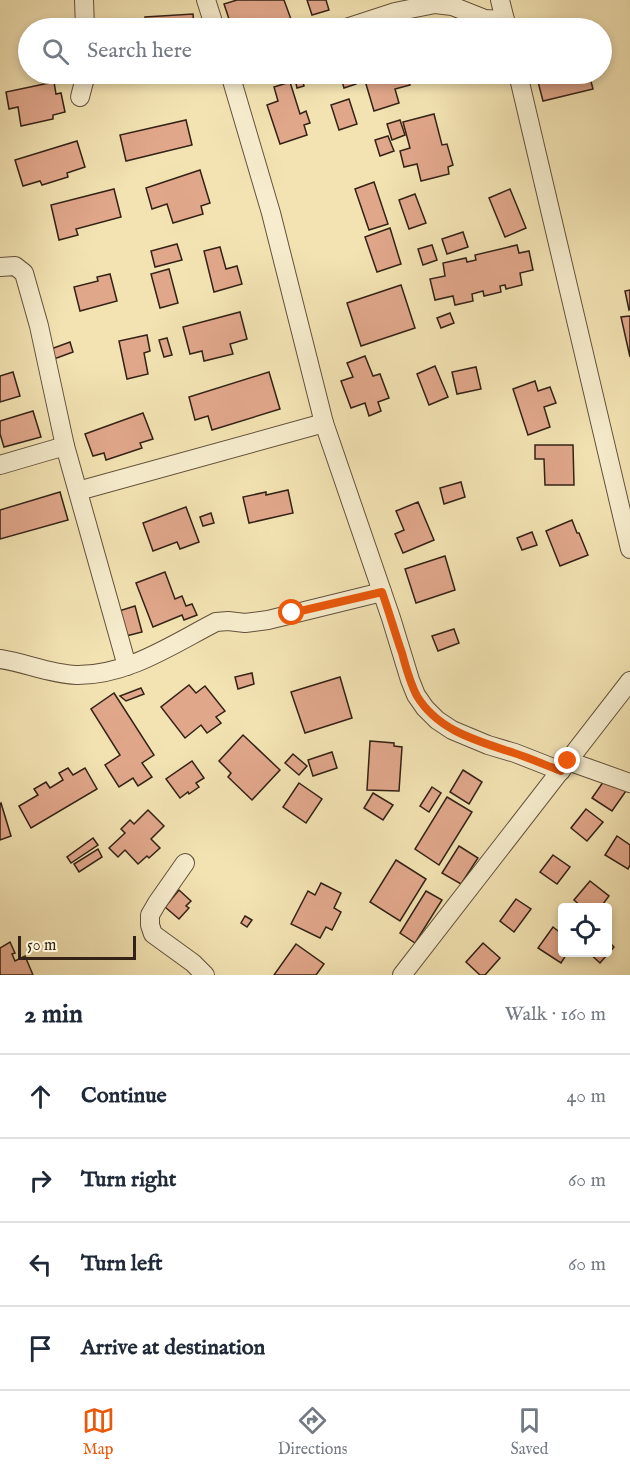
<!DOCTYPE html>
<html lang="en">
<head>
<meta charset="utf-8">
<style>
  body { margin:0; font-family:"IM FELL English",serif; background:#f2f2f3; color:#1f2937 }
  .controls { position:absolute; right:18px; bottom:18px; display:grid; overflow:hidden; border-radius:6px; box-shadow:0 3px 9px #0003 }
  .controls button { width:54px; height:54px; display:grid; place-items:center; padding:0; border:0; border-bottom:2px solid #e0e1e3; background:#fff; color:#1f2937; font:30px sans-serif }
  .scale { position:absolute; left:18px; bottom:15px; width:118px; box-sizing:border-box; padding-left:6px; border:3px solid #332215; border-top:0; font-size:16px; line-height:21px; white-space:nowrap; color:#332215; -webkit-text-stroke:4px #f7edce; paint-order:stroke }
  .stop { position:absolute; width:18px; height:18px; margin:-14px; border:4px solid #ea580c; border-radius:50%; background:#fff }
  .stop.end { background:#ea580c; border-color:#fff; box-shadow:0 2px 6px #0008 }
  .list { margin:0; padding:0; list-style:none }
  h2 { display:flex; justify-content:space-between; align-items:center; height:78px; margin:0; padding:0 24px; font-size:26px }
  h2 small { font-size:20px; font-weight:400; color:#747a83 }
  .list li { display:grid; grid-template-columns:39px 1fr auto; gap:18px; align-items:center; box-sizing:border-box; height:84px; padding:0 24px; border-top:2px solid #e0e1e3 }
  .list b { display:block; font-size:22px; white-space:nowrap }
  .list em { font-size:20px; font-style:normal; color:#747a83 }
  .icon { flex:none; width:33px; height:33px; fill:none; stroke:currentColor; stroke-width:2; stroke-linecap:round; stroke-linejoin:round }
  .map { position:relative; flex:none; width:630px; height:975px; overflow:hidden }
  .search { position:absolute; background:#fff; box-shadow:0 3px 9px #0003; left:18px; right:18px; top:18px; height:66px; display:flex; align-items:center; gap:15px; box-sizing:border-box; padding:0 21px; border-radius:33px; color:#747a83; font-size:22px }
  .sheet { height:414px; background:#fff }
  nav { display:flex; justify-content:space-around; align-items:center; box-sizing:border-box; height:84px; border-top:2px solid #e0e1e3; background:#fff; font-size:16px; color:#747a83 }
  nav a { display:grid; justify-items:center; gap:3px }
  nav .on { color:#ea580c }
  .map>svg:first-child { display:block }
  .building { fill:#e1a78b; stroke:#332215; stroke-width:1.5 }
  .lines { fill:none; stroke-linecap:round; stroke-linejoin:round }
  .minor-casing { stroke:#63523c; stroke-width:20 }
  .minor { stroke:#f7edce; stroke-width:18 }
  .route { stroke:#ea580c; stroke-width:8 }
</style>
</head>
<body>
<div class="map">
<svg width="630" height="975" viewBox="0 0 630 975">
  <rect width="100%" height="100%" fill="#f3e3b3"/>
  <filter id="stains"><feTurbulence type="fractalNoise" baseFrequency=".00333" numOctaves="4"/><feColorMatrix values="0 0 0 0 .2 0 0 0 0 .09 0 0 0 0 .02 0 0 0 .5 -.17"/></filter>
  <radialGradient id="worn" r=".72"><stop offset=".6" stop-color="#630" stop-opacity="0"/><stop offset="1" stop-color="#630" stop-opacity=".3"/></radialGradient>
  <g class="building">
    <polygon points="237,0 284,0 292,22 274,28 271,22 254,28 232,28 224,4"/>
    <polygon points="307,0 326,0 329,10 312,15"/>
    <polygon points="193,14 194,28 145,28 145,17"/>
    <polygon points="340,74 353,74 356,84 344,88"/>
    <polygon points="363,74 406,74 410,85 395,89 399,103 374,111"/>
    <polygon points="536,74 589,74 593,89 543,101"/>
    <polygon points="302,77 304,86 297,88 295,79"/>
    <polygon points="54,82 56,94 61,93 65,112 53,115 53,119 21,126 18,107 9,109 6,92"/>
    <polygon points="290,82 300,114 306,111 310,123 304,125 307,135 280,144 267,105 278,101 274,87"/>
    <polygon points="349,99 357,124 339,130 331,105"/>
    <polygon points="434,114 442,145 447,144 453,165 448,167 449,174 421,181 417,164 404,167 400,151 410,148 403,122"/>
    <polygon points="186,120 192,145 126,161 120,135"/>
    <polygon points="400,120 405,135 392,140 387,124"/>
    <polygon points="388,136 394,151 380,156 375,140"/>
    <polygon points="77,141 85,167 67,173 68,177 42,185 40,181 23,186 15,160"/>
    <polygon points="200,170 210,203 201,206 203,214 173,223 167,204 152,209 146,188"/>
    <polygon points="374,182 388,224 369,230 355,189"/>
    <polygon points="114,189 121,217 76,229 78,235 59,240 51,205"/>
    <polygon points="510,189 526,228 505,237 489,198"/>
    <polygon points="415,194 426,223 409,229 399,200"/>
    <polygon points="390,228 401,264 377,272 365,237"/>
    <polygon points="463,232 468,247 447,254 442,239"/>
    <polygon points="177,244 182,260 155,267 151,251"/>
    <polygon points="432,245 437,260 423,265 418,249"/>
    <polygon points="517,245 519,253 529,251 533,270 520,273 522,285 506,289 505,285 500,286 501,292 484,296 483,291 472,294 473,301 455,305 453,296 435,300 430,279 445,276 443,263 466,258 467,262 476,260 475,255"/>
    <polygon points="220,247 226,269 237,266 242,284 214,292 204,251"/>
    <polygon points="169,269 178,303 160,308 151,274"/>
    <polygon points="110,274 117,301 80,311 74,287 98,281 97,277"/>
    <polygon points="401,285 415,328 361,346 347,303"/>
    <polygon points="630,290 630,309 629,310 625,291"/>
    <polygon points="240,312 247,339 230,344 233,354 204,361 202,351 190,354 183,327"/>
    <polygon points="450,313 454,323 441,328 437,318"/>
    <polygon points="630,316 630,357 621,317"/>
    <polygon points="147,335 150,351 144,353 148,374 127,379 119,341"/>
    <polygon points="167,338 172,355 164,357 159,340"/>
    <polygon points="70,342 73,352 54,359 51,349"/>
    <polygon points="365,356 373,376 380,374 389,398 378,402 381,411 369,416 365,403 351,408 341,381 353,377 347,363"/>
    <polygon points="435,366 448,397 429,405 417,374"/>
    <polygon points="476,367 481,389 457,394 452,372"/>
    <polygon points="13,372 20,396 0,402 0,376"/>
    <polygon points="269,372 280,409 212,430 208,416 195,420 189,397"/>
    <polygon points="535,381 538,391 550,387 556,403 544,407 550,427 528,435 513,389"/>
    <polygon points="33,411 41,437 4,447 0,434 0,421"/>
    <polygon points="143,413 153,439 140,443 142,448 106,460 104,453 93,456 85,434"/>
    <polygon points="535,445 573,445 574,485 545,485 544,459 535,459"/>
    <polygon points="461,482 465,497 444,504 440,488"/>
    <polygon points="288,490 293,513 249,523 243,497 266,492 266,495"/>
    <polygon points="60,492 68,520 0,539 0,510"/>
    <polygon points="418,502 434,540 403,553 395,534 404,530 396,511"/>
    <polygon points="186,507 199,542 180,549 177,542 153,551 143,523"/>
    <polygon points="211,513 214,523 203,526 200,517"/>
    <polygon points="572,520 577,533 579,533 588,555 560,566 546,531"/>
    <polygon points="532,532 537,545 522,550 517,538"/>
    <polygon points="445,556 455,590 416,603 405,569"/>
    <polygon points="165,572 175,599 182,596 186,606 192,604 197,615 184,620 182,615 153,627 136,583"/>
    <polygon points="135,606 142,632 126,636 119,611"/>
    <polygon points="454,629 459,643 438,651 432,636"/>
    <polygon points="252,673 254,684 238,689 235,677"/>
    <polygon points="340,677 352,718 305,733 291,692"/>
    <polygon points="189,685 196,693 205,686 225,711 216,717 221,723 207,733 201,725 185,738 161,707"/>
    <polygon points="141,688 144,694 126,701 120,696"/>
    <polygon points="114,693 154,755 142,763 152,777 138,786 133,778 119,787 105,765 120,755 91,709"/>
    <polygon points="243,735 280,770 252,800 228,777 231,773 219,761"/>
    <polygon points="370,741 394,743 394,746 402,747 399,791 367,790"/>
    <polygon points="332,752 337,768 313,776 308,760"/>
    <polygon points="293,754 307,766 299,775 285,763"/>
    <polygon points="192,761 204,778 196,783 199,787 189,794 188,792 180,798 166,779"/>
    <polygon points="68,768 73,775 85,768 97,789 31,828 19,806 38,795 34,789 46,782 50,788 63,780 59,773"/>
    <polygon points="463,770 482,782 469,804 450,792"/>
    <polygon points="606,778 626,791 612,811 592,798"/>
    <polygon points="299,783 322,799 306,823 283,807"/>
    <polygon points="432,787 441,793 429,812 420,806"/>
    <polygon points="373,793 393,805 383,820 364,808"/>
    <polygon points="447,797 472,812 439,865 415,849"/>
    <polygon points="1,803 11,836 0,840 0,804"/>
    <polygon points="586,809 603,822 587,841 571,828"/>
    <polygon points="148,810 164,826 151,839 160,848 149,858 147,856 138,864 125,850 118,857 109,848 125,833 121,829 130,820 134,824"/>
    <polygon points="617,836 630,845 630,865 628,869 605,855"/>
    <polygon points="93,838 98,845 71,863 67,857"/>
    <polygon points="459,846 478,858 461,884 442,873"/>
    <polygon points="98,849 102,857 79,872 74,864"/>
    <polygon points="553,855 570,867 557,884 540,872"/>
    <polygon points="396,860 426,879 400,921 370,902"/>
    <polygon points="590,881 609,896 600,908 583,908 574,900"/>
    <polygon points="321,883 341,893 334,908 341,912 332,930 326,927 320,938 291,924 308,891 315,895"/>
    <polygon points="179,890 191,901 186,906 189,908 179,919 165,907"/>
    <polygon points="426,891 442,900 415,943 400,933"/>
    <polygon points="516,899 531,909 514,932 500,921"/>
    <polygon points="245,916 252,920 247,927 241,923"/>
    <polygon points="553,927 562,934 562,952 568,952 561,963 538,948"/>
    <polygon points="608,941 614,947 600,963 588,952 608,952"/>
    <polygon points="10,942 15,953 12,954 15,961 25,956 33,975 0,975 0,948"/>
    <polygon points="483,943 500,958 485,975 480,975 466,962"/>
    <polygon points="296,944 324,964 316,975 274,975"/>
  </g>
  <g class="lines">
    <g class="minor-casing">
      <g id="minor">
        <polyline points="84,0 85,28"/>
        <polyline points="206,0 215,28"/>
        <polyline points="500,0 507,28"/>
        <polyline points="346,28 395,12 435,4 452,6 485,19 505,20"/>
        <polyline points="230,74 271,213 324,423 391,618 410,680 416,695 425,708 437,720 452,730 488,745 515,753 561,771"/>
        <polyline points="518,74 630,549"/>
        <polyline points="80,97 86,74"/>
        <polyline points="0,267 15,266 24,273 39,326 65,446 127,666"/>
        <polyline points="0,465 65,446"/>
        <polyline points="78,491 324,423"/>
        <path d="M0,659C26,663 50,674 76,675C127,676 173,644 216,622L228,621L245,623L268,620L382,592"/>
        <polyline points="568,761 630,783"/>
        <polyline points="185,863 157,903 150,915 150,925 153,934 193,963 205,975"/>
        <polyline points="402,975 630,681"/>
      </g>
    </g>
    <use href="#minor" class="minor"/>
  </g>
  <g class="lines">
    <path class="route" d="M292,613L382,592C389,612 395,633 402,653C406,668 410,683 417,696C438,731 478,741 514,753C530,758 545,765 561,771L568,761"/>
  </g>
  <rect width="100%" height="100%" filter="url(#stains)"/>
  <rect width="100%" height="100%" fill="url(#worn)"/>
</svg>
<div class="controls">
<button><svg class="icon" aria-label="locate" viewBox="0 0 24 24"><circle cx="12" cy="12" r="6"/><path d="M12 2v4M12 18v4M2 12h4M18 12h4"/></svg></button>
</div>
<div class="scale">50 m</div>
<div class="stop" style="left:292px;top:613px"></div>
<div class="stop end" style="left:568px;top:761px"></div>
<div class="search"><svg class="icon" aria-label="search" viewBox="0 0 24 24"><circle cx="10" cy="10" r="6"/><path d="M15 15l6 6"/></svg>Search here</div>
</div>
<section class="sheet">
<h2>2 min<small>Walk · 160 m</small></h2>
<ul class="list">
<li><svg class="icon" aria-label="ahead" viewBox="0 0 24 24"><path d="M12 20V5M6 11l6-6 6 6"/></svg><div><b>Continue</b></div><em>40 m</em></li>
<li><svg class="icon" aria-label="right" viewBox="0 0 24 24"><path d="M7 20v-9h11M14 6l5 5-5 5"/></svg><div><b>Turn right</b></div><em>60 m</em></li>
<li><svg class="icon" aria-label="left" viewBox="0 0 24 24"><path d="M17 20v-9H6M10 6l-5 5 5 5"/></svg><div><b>Turn left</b></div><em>60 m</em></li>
<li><svg class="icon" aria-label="arrive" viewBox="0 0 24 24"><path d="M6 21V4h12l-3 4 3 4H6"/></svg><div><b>Arrive at destination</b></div></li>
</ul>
</section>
<nav>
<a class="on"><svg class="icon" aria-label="map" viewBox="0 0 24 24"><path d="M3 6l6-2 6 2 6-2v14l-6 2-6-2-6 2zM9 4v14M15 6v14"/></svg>Map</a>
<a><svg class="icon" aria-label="directions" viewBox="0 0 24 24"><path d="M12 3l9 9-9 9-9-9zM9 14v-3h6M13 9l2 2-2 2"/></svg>Directions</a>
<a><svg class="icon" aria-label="saved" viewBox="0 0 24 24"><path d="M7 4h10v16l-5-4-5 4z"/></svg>Saved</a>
</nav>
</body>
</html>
